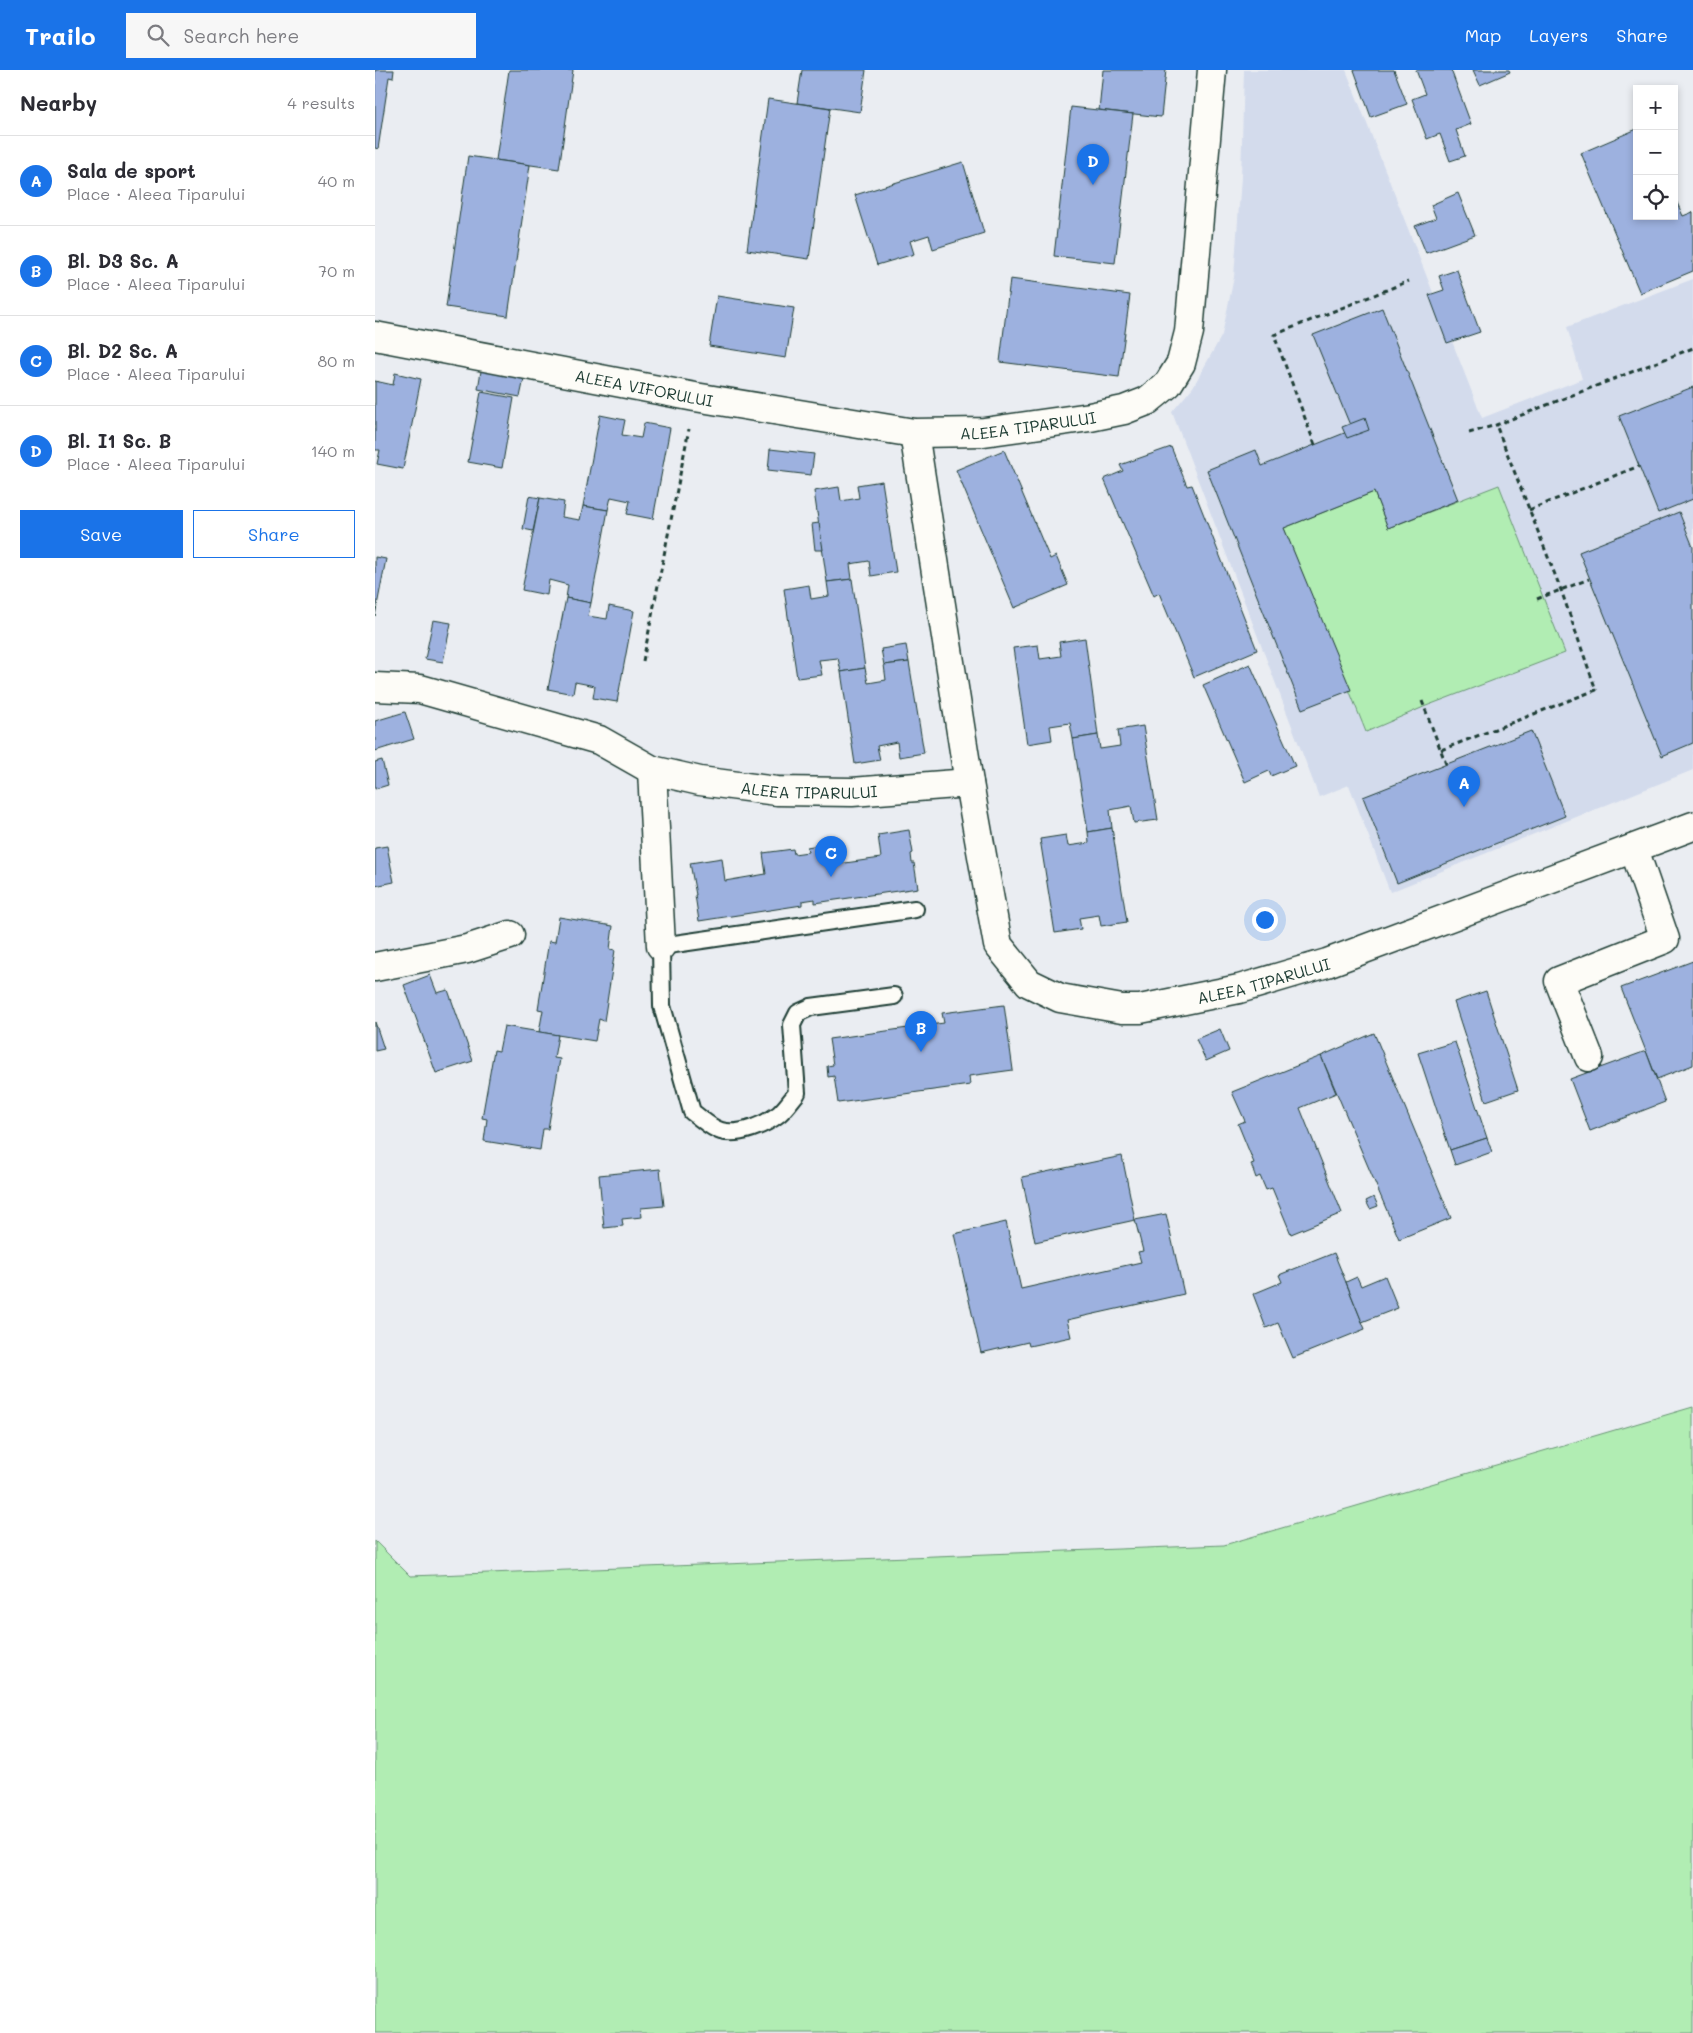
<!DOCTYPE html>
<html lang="en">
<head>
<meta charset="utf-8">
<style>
  body { margin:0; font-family:Mali,sans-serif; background:#f7f7f7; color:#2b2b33 }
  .controls { position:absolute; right:15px; top:15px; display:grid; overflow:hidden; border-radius:0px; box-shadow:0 2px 8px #0003 }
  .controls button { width:45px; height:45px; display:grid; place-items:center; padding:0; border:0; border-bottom:1px solid #e1e1e2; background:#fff; color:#2b2b33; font:25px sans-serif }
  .you { position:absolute; left:889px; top:849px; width:18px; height:18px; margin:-12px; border:4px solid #fff; border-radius:50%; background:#1a73e8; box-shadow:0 0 0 8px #1a73e833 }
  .badge { display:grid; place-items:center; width:32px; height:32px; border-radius:50%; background:#1a73e8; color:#fff; font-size:16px; font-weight:700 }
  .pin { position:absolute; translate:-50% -41px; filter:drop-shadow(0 1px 2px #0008) }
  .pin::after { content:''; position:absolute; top:26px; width:18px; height:15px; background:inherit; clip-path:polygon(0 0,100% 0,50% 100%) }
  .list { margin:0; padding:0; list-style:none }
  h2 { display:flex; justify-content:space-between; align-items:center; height:65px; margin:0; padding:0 20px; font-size:21px }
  h2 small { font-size:16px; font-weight:400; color:#7c7c81 }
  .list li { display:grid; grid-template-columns:32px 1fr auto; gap:15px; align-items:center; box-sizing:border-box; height:90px; padding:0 20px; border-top:1px solid #e1e1e2 }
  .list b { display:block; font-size:19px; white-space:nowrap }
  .list p { margin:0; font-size:16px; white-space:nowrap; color:#7c7c81 }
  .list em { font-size:16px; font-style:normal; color:#7c7c81 }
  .actions { display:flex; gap:10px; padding:15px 20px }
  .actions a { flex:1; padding:11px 0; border:1px solid #1a73e8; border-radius:0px; text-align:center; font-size:18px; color:#1a73e8 }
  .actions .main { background:#1a73e8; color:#fff }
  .icon { flex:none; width:28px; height:28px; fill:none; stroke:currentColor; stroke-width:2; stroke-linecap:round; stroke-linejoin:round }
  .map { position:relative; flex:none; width:1318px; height:1963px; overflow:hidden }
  header { display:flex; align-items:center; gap:30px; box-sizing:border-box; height:70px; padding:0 25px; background:#1a73e8; color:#fff }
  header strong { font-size:24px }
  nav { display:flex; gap:28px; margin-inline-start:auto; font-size:18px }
  .search { width:350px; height:45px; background:#f7f7f7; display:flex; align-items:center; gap:12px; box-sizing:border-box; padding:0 18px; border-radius:0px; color:#7c7c81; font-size:19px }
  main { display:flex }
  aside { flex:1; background:#fff }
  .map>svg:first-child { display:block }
  .built { fill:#d3dbec }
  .green { fill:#b1edb3; stroke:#689574 }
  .building { fill:#9db1df; stroke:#1f3d34 }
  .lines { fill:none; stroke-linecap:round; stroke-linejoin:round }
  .lane-casing { stroke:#1f3d34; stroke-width:20 }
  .street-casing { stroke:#1f3d34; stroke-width:31 }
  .path { stroke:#1f3d34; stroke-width:3; stroke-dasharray:5 4; stroke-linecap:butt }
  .lane { stroke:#fdfcf7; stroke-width:16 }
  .street { stroke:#fdfcf7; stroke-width:28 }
  .labels { text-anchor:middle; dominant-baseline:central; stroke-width:4.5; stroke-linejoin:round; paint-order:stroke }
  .street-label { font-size:16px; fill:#1f3d34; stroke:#fdfcf7 }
</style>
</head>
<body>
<header>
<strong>Trailo</strong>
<div class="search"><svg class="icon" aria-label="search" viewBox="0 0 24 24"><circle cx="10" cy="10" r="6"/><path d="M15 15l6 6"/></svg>Search here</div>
<nav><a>Map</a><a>Layers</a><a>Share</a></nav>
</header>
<main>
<aside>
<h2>Nearby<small>4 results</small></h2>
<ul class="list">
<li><span class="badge">A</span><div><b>Sala de sport</b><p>Place · Aleea Tiparului</p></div><em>40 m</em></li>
<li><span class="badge">B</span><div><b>Bl. D3 Sc. A</b><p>Place · Aleea Tiparului</p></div><em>70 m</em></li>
<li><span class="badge">C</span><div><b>Bl. D2 Sc. A</b><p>Place · Aleea Tiparului</p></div><em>80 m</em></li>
<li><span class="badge">D</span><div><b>Bl. I1 Sc. B</b><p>Place · Aleea Tiparului</p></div><em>140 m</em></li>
</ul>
<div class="actions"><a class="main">Save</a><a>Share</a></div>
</aside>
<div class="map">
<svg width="1318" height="1963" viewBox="0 0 1318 1963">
  <rect width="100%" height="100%" fill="#eaedf2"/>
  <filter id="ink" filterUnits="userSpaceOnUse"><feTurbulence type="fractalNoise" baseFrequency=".02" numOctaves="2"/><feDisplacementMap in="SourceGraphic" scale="10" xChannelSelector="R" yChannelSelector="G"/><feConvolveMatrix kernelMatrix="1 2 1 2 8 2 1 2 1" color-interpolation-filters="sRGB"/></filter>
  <g filter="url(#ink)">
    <polygon class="built" points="869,0 971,0 1107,348 1207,309 1192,257 1318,209 1318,700 1015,822 974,715 944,727 797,342 818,317 847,265 859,207 866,107"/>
    <g class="green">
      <polygon points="1124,415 1190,583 1051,636 991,662 909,458 999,422 1013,458"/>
      <polygon points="1318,1337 1318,1963 0,1963 0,1471 35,1506 849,1475"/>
    </g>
    <g class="building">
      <polygon points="0,0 19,0 18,8 14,7 3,79 0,78"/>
      <polygon points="134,0 198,0 184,99 121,90"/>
      <polygon points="427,0 491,0 485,42 422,33"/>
      <polygon points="728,0 791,0 786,47 724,40"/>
      <polygon points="979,0 1019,0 1032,34 996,47"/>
      <polygon points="1041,0 1076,0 1096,54 1081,60 1090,86 1075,91 1065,64 1052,69 1037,29 1050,24"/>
      <polygon points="1098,0 1134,0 1135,2 1105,15"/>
      <polygon points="393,29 455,38 434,189 372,180"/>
      <polygon points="696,37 758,44 740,193 679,186"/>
      <polygon points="1262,59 1262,146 1299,146 1299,126 1308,146 1318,142 1318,201 1265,223 1206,83"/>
      <polygon points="93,86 155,95 133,246 71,237"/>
      <polygon points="588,92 609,163 558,179 554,165 535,171 539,184 502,195 480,125"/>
      <polygon points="1083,123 1100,165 1051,183 1040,156 1061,148 1056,135"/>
      <polygon points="1082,200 1105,262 1072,273 1054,225 1069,220 1064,206"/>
      <polygon points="635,209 755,225 744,307 625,292"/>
      <polygon points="342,226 419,238 411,288 334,276"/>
      <polygon points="1007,238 1083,430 1013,458 999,422 909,458 976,620 927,639 832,400 881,380 887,396 977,360 938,265"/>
      <polygon points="107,295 150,304 145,327 103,319"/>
      <polygon points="20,303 46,309 28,399 2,394 5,380 0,380 0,311 18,315"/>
      <polygon points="1318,317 1318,429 1283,443 1244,346"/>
      <polygon points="106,322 139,328 127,398 93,392"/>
      <polygon points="225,345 250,350 247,365 266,368 269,353 295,358 278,449 252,444 255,431 236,427 233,440 208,436"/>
      <polygon points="990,348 994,360 972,368 967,357"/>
      <polygon points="796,377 812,416 817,415 882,580 819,607 784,523 779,526 729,409 748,401 745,395"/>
      <polygon points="395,379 439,384 436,405 393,400"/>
      <polygon points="629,380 675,489 681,486 693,515 639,538 581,400"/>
      <polygon points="507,411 521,502 496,506 494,491 475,494 477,509 452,512 439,421 464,417 466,431 484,428 482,415"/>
      <polygon points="154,426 165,428 158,461 148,459"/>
      <polygon points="165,428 189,432 187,447 205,450 208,436 233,440 216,533 191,528 193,515 174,510 172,525 147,520"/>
      <polygon points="1304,442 1318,477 1318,673 1287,686 1204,482"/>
      <polygon points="444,453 448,480 440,480 437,454"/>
      <polygon points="0,487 11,489 0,546"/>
      <polygon points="477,509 490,598 466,602 463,588 444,590 447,605 422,608 409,519 434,515 436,529 454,526 452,512"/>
      <polygon points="191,528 216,533 213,546 232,549 234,536 259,541 242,632 218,628 220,616 200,612 198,624 173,619"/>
      <polygon points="58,550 76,553 68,592 50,589"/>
      <polygon points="710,568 723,665 698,669 695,653 675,656 677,670 652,674 638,578 663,575 665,589 686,586 684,572"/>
      <polygon points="531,575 534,592 509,595 506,579"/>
      <polygon points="534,592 549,683 524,687 522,672 502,676 505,690 480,694 466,602 490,598 493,613 511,610 509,595"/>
      <polygon points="875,594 920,696 896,706 894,701 870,712 828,615"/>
      <polygon points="30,642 39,669 0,681 0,651"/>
      <polygon points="768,656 783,750 759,753 756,736 735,740 737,758 713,762 698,669 723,665 725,679 745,676 743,660"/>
      <polygon points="1156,661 1190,746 1022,813 988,727"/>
      <polygon points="7,690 13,715 0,719 0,692"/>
      <polygon points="737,758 752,852 726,856 724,845 704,848 706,859 680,863 665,769 691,765 693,776 714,773 713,762"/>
      <polygon points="534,760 538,783 536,784 537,793 539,793 543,818 440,833 440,829 427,831 427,835 324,851 320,825 321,825 315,793 347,788 350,811 391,804 388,783 418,779 419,784 433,782 432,777 460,772 463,794 506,788 503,765"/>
      <polygon points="12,776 19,812 0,816 0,778"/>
      <polygon points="184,847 238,856 235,879 240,880 229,951 224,949 220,971 164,962 168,940 163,939 174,871 180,872"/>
      <polygon points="1318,891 1318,995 1282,1009 1246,918"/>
      <polygon points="55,905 62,923 73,920 98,991 61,1003 29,915"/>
      <polygon points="1111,921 1143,1020 1111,1031 1079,932"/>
      <polygon points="629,935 638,1000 594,1006 595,1015 463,1033 459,1006 453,1007 452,996 458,995 454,969 569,953 567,943"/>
      <polygon points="0,952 9,979 0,981"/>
      <polygon points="129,956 183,965 179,988 185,989 173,1059 168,1059 165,1080 109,1071 112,1049 107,1048 119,980 124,981"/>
      <polygon points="845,959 854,981 831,991 821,969"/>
      <polygon points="999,963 1076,1148 1024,1169 946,986"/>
      <polygon points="1080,972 1112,1068 1075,1080 1043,983"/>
      <polygon points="1271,981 1290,1032 1215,1061 1195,1009"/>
      <polygon points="946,986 961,1023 925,1038 967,1143 916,1164 897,1118 891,1120 885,1106 881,1108 876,1094 879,1093 863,1054 870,1051 857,1022"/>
      <polygon points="1112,1068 1117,1082 1080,1095 1075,1080"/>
      <polygon points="747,1086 760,1150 660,1172 647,1107"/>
      <polygon points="285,1099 289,1136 266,1138 267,1147 247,1149 248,1156 229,1158 224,1105"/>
      <polygon points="999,1127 1003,1136 995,1139 991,1131"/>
      <polygon points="791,1144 809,1224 692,1250 696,1267 654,1276 653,1272 606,1283 579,1164 631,1152 646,1219 766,1192 763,1182 768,1181 760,1150"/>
      <polygon points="959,1183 990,1259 918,1288 903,1253 891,1258 878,1224 907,1212 904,1205"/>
      <polygon points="1010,1206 1023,1238 987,1252 971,1212 982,1207 986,1216"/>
    </g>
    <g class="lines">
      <g class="lane-casing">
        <path id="lane" d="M519,926L436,937L423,943L417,955L422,1023C416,1030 411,1038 404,1044C390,1055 364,1066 346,1061C335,1058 326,1048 317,1042L287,936L286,876L540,839"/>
      </g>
      <g class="street-casing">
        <g id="street">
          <path id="s1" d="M0,266L320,327L539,363L609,362L715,347L749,340L772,331L793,314L806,293L814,262L837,0"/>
          <path id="s2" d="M539,363L594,713L623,875L654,913L685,928L747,939H765L864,919L952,893L1318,756"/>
          <path id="s3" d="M0,617L45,619L224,670L277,700L325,711L402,721L477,722L594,713"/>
          <polyline points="277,700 286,876"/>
          <polyline points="0,897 92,879 135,865"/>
          <polyline points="1214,987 1184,911 1290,869 1259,779"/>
        </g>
      </g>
      <g class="path">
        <polyline points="1094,363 1121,355 1318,278"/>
        <polyline points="940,375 899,265 1034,211"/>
        <polyline points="1154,440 1264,396"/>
        <polyline points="1162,529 1214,509"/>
        <polyline points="268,591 314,359"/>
        <polyline points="1047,631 1071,694"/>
        <polyline points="1066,680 1221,620 1186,520 1121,355"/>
      </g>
      <use href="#lane" class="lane"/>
      <use href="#street" class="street"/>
    </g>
  </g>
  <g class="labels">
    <g class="street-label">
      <text stroke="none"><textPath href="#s1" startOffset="274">ALEEA VIFORULUI</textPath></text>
      <text stroke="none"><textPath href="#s1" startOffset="662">ALEEA TIPARULUI</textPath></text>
      <text stroke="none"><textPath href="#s3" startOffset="451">ALEEA TIPARULUI</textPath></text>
      <text stroke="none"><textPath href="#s2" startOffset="810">ALEEA TIPARULUI</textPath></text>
    </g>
  </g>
</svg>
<div class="controls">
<button>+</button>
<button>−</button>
<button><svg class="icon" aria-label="locate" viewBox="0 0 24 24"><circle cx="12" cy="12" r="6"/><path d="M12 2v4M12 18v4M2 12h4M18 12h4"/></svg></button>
</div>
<div class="you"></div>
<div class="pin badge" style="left:1089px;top:737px">A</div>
<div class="pin badge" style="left:546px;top:982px">B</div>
<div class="pin badge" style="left:456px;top:807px">C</div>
<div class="pin badge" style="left:718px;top:115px">D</div>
</div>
</main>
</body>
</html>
